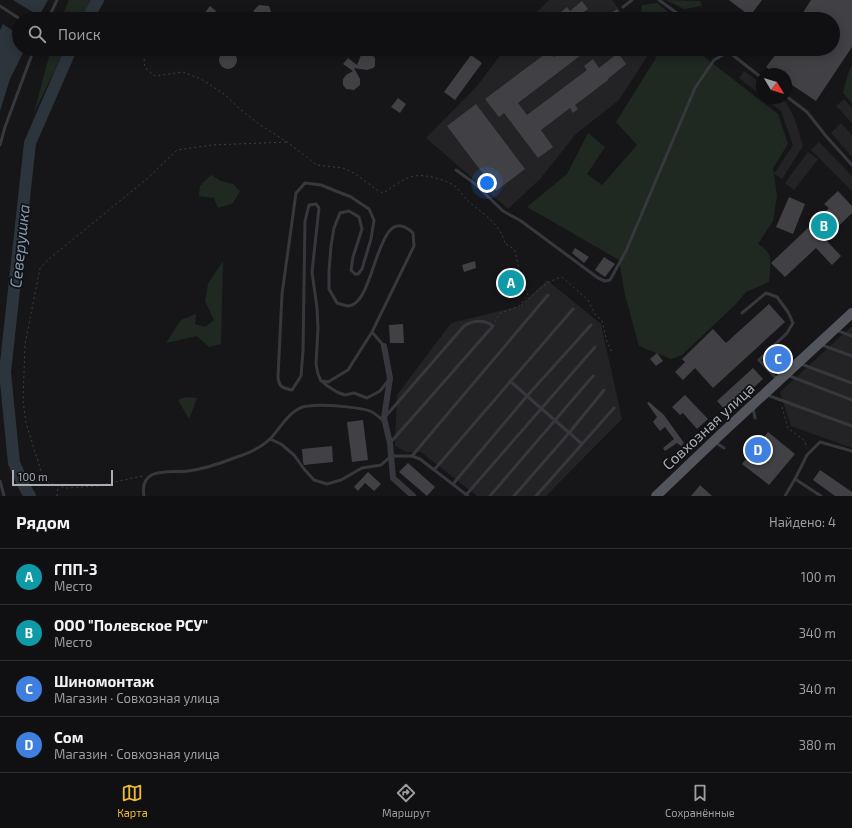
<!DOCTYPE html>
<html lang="ru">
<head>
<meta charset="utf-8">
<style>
  body { margin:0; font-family:"Exo 2",sans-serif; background:#1e1e20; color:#f1f3f6 }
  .compass { position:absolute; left:756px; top:68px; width:36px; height:36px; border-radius:50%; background:#101012; box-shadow:0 2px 10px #0003; rotate:128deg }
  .scale { position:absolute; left:12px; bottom:10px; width:101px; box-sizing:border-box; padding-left:4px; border:2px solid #a9adb8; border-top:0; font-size:11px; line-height:14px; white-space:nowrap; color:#a9adb8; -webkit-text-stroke:3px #111113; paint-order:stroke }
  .you { position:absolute; left:487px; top:183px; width:14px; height:14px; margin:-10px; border:3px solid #fff; border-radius:50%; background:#1a73e8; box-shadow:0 0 0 6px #1a73e833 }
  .badge { display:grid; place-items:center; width:26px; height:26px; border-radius:50%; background:#f1ba36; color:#fff; font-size:13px; font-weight:700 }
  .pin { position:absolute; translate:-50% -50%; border:2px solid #fff; box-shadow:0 1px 4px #0006 }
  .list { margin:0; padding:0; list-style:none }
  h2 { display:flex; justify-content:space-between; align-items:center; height:52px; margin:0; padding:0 16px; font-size:17px }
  h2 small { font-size:13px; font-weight:400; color:#9c9d9f }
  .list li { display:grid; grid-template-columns:26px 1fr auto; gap:12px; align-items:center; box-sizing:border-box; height:56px; padding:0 16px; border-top:1px solid #303032 }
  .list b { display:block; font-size:15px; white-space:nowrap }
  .list p { margin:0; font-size:13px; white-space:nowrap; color:#9c9d9f }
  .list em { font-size:13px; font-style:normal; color:#9c9d9f }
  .icon { flex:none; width:22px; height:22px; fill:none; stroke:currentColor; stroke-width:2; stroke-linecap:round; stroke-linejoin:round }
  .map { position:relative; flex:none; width:852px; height:496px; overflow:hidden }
  .search { position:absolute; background:#101012; box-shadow:0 2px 10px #0003; left:12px; right:12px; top:12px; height:44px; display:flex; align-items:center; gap:10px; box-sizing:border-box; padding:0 14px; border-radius:22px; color:#9c9d9f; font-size:15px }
  .sheet { height:276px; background:#101012 }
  nav { display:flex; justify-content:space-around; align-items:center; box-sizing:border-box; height:56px; border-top:1px solid #303032; background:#101012; font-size:11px; color:#9c9d9f }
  nav a { display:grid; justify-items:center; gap:2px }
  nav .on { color:#f1ba36 }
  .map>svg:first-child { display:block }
  .built { fill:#232225 }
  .green { fill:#202822 }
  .water { fill:#2c353c }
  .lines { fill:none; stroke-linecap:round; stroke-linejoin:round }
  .river { stroke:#2c353c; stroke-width:12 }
  .building { fill:#414145 }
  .path { stroke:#3d3f44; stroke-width:1; stroke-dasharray:2 3; stroke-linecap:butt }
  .service { stroke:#37383d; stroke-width:3 }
  .minor { stroke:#37383d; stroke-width:6 }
  .primary { stroke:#53555c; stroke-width:10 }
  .labels { text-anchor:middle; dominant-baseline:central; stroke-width:3.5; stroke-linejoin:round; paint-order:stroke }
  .street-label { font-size:15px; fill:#a9adb8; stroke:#111113 }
  .water-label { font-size:16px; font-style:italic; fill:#8099b3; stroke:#111113 }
</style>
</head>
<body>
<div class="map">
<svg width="852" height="496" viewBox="0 0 852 496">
  <rect width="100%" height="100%" fill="#161618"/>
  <g class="built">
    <polygon points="549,0 612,0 626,19 530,19"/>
    <polygon points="505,49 648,49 650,52 619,100 576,134 540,179 508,209 426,138 477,86"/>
    <polygon points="744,71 762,84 762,96 739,78"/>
    <polygon points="764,98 780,98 786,102 795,119 803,146 782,179 774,174 793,145 781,111"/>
    <polygon points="844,99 852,108 852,123 836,106"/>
    <polygon points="841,123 852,135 852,157 831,133"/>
    <polygon points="819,142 852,176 852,191 811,150"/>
    <polygon points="808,152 818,159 794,190 785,183"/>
    <polygon points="547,280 601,324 622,419 546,496 477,496 421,452 407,452 395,446 397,395 451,323 520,306"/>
    <polygon points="852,326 852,448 791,426 780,392"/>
  </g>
  <g class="green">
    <polygon points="69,0 92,0 81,19 61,19"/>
    <polygon points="666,0 700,1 702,6 684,9"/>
    <polygon points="657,3 676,19 643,19 641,14 642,5"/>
    <polygon points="51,49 65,49 34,113"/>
    <path d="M653,49H697L698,52L778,114L788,144L773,168L777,196L773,221L758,244C775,253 770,265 769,282L746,292L735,305L682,355L671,359L639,346L625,295L619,260L527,207L567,174L588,133L605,147L587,174L602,185L637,145L616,122L656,58Z"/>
    <polygon points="852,65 852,103 843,93 849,71"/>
    <polygon points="211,175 221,181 233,184 240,191 233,203 218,208 214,198 199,196 200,186"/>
    <polygon points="223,261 221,344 209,347 197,336 166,343 181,320 196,314 195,324 205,327 214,320 205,301 208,284"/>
    <polygon points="185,397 197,398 189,419 178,400"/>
  </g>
  <g class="water">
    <polygon points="13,0 48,0 39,16"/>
    <polygon points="3,24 19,35 19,49 25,49 10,79 0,111 0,30"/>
  </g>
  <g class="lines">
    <g class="river">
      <polyline points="87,19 98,0"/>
      <polyline points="30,496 25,488 14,463 5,372 30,143 71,49"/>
    </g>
  </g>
  <g class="building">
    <polygon points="729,0 762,0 750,16"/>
    <polygon points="811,0 852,0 852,47 816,101 786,81 786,74 776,74 766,67 780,49 833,49 833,19 799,19"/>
    <polygon points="582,1 588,9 577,17 576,16 572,19 564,19 560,13 567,7 570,11"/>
    <polygon points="259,5 269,6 271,12 270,19 254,19 253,16 254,10"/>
    <polygon points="210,6 216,11 211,19 200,19"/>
    <polygon points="617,9 621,15 616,19 604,19"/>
    <polygon points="564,49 589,49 518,103 527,115 587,70 584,66 593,59 599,68 618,53 626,64 608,79 608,80 575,105 578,109 573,113 570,108 541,130 553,147 538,158 504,113 499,117 485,99 549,51 554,57"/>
    <circle cx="228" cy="60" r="9"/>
    <polygon points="366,53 372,54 375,58 375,66 373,68 367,70 354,68 360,79 360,85 354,90 346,89 343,85 343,79 346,75 353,71 343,64 348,58 357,65 361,55"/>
    <polygon points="471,55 482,63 455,100 444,92"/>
    <polygon points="398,98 406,104 400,113 391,107"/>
    <polygon points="476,104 525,169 496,191 447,126"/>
    <polygon points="838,191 852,206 852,213 825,239 841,256 832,265 816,248 785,277 771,263 829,208 824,204"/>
    <polygon points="789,197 805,204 793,234 776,227"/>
    <polygon points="575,248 589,257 584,263 572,253"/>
    <polygon points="604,257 615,264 605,277 595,270"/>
    <polygon points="475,261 476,268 464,272 462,265"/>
    <polygon points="513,271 518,293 508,295 503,273"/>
    <polygon points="769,304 785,322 713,388 695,368 683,380 675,372 685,362 682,359 713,329 726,343"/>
    <polygon points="403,324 404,343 390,343 389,325"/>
    <polygon points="657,353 663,361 656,366 650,359"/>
    <polygon points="753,368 763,379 727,412 717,401"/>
    <polygon points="685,395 708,419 697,429 683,413 680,415 672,407"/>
    <polygon points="649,402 664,415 684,443 681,446 677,443 665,451 663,448 674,439 665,427 660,431 653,422 657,417 647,403"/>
    <polygon points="363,420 368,460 352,462 347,422"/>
    <polygon points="768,432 795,454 769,485 742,464"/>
    <polygon points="332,446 333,462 304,465 303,462 302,449"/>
    <polygon points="408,463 435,487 427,496 399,472"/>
    <polygon points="820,470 852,492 852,496 835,496 813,480"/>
    <polygon points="368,472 381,484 374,491 365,483 358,491 354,487"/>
    <polygon points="700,485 712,496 691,496"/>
  </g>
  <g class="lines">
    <g class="path">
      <polyline points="136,14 140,19"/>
      <path d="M146,49C143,64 142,67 155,76L183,72L201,79L224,94L241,110L259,124L287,142L317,165L343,168L354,173L377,190L383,193C393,187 403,178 415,176C426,174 447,180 456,187C460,191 464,197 468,201C482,213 501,224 505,244L510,246L515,251L519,270L528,295L519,306L499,314L495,322"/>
      <path d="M521,305C535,294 545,281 562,277L588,300L595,314L602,321L607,342L612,352"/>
      <polyline points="782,407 788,428 805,441 806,448"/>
      <polyline points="142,476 97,486 67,488 58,486 47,482 41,471 26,423 23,401 25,344 40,268 49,259 148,178 177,150 212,145 287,142"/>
      <polyline points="57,496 58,487"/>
    </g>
    <g class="service">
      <polyline points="659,0 685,19"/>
      <polyline points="0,6 20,19"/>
      <polyline points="623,7 632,0"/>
      <polyline points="48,19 57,0"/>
      <polyline points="725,49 762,78"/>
      <polyline points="786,96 807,112 826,136 852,165"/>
      <polyline points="0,145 5,127 34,49"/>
      <polyline points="456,170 474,183 503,211 521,221 598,278 605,281 610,280 626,251 695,88 714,60 728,52"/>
      <path d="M305,183L321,185L351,197L369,209L374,220L371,239L362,269L358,274H355L351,270L353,257L362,229L359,217L349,211L340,213L334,228L331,246L329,271V289L337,303C340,304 346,306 349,306C377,302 376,198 413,233L414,246L372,332L348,370L328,382L321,381L318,374L316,364L318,328L317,308L312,272L319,208L316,204L309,205L305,221L303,351L301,376L292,390C282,388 279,387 278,377L282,294L296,193Z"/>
      <polyline points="742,313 766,293 777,297 788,312 793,323 787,333 759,360 777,379"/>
      <polyline points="836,330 852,336"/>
      <polyline points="372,332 384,346"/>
      <polyline points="822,345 852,356"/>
      <polyline points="801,364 852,383"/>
      <polyline points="787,375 852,400"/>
      <polyline points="322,381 326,385 337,392 345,395 354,393 367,398 380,391 388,381"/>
      <polyline points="510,381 582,444"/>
      <polyline points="767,395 852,426"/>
      <polyline points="753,408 755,418"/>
      <path d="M385,417L464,326C474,320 483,319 493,326L390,443"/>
      <polyline points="270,439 281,444 294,455 304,469 314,480 327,484 341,480 362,468 381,465 391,456 412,456 420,459 468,496"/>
      <polyline points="716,443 724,448"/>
      <polyline points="412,456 548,295"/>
      <polyline points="434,470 573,309"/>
      <polyline points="795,479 807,455 820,442 852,451"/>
      <polyline points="0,481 4,496"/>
      <polyline points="453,484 527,396 591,325"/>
      <polyline points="466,495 595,347"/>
      <path d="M144,496C139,466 169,473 188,471C204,469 219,464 234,458C247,454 261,448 271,438C279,429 286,417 295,411C299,408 304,406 309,406C320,404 363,407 372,412C376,414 380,418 384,421"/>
      <polyline points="490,496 593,376"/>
      <polyline points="514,496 569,433 604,390"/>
      <polyline points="536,496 614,408"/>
      <polyline points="785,496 795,479 821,496"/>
    </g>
    <polyline class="minor" points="384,346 390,378 384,418 390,443 393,478 413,496"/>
    <polyline class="primary" points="656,496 721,434 852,313"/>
  </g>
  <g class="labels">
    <g class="street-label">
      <text transform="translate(708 426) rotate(-43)">Совхозная улица</text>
    </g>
    <g class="water-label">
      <text transform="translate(19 246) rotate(-84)">Северушка</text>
    </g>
  </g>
</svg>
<svg class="compass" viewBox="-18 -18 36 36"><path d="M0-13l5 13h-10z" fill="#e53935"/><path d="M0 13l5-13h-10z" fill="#9c9d9f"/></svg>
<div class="scale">100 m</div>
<div class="you"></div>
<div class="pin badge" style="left:511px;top:283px;background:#0f9aa8">A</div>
<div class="pin badge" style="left:824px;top:226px;background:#0f9aa8">B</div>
<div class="pin badge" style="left:778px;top:359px;background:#3f7fe0">C</div>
<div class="pin badge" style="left:758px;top:450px;background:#3f7fe0">D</div>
<div class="search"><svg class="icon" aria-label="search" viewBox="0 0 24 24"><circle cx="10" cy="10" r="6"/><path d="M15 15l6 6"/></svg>Поиск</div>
</div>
<section class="sheet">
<h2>Рядом<small>Найдено: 4</small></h2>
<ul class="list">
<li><span class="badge" style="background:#0f9aa8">A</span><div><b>ГПП-3</b><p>Место</p></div><em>100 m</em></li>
<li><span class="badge" style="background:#0f9aa8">B</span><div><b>ООО &quot;Полевское РСУ&quot;</b><p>Место</p></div><em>340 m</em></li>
<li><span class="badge" style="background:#3f7fe0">C</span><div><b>Шиномонтаж</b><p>Магазин · Совхозная улица</p></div><em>340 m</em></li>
<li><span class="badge" style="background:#3f7fe0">D</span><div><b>Сом</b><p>Магазин · Совхозная улица</p></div><em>380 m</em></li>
</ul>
</section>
<nav>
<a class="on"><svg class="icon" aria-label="map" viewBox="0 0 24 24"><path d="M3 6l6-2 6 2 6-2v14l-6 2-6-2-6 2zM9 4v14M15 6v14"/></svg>Карта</a>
<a><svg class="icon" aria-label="directions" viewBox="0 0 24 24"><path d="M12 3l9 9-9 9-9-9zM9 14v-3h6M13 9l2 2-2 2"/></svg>Маршрут</a>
<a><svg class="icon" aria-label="saved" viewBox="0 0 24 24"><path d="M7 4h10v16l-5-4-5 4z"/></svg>Сохранённые</a>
</nav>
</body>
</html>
